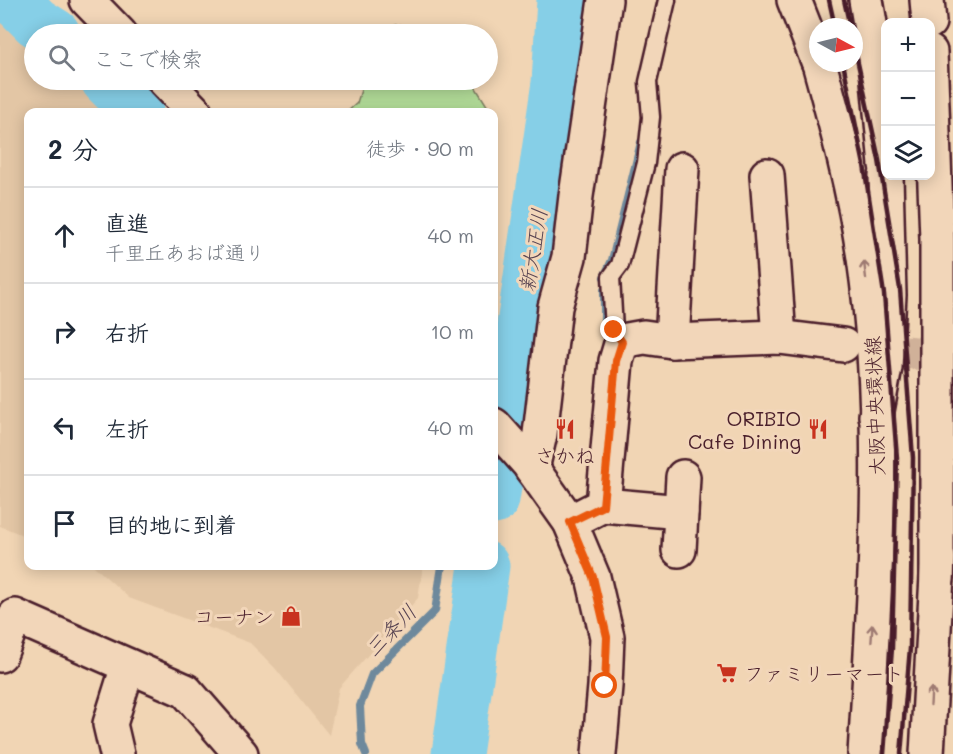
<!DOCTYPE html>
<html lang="ja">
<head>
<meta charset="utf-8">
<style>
  body { margin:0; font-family:Mali,"Klee One",sans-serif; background:#f6f6f7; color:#1f2937 }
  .controls { position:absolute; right:18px; top:18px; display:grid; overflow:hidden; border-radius:12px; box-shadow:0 3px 15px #0003 }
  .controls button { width:54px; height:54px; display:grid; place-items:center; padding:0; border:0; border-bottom:2px solid #e0e1e3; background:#fff; color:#1f2937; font:30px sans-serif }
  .compass { position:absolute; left:809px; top:18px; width:54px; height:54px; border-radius:50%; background:#fff; box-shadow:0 3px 15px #0003; rotate:97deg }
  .stop { position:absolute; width:18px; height:18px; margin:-14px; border:4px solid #ea580c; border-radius:50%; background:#fff }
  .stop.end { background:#ea580c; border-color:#fff; box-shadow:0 2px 6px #0008 }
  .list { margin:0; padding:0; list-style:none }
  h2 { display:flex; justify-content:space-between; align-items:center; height:78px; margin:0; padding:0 24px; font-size:26px }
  h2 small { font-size:20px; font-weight:400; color:#747a83 }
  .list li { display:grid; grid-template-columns:39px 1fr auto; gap:18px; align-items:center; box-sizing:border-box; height:96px; padding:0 24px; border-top:2px solid #e0e1e3 }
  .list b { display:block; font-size:22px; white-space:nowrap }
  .list p { margin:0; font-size:20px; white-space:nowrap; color:#747a83 }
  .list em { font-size:20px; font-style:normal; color:#747a83 }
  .icon { flex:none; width:33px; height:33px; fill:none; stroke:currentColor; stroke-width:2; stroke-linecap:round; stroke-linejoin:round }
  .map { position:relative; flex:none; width:953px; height:754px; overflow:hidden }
  .search { position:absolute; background:#fff; box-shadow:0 3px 15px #0003; left:24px; top:24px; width:474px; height:66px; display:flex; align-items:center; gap:15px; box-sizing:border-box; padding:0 21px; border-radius:33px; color:#747a83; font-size:22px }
  .panel { position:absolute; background:#fff; box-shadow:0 3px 15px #0003; left:24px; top:108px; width:474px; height:462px; border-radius:12px }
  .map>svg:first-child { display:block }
  .built { fill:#e3c6a5 }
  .green { fill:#b3dd99; stroke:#7e7e62; stroke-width:1.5 }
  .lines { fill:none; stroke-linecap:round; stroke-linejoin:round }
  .stream { stroke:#6e899c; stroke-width:8 }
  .river { stroke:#86cfe7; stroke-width:51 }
  .minor-tunnel { stroke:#d0b199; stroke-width:33; stroke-dasharray:33 16; stroke-linecap:butt }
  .service-casing { stroke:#4a1f2b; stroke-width:21 }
  .minor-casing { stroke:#4a1f2b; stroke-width:38 }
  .tertiary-casing { stroke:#4a1f2b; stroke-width:38 }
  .primary-casing { stroke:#4a1f2b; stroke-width:38 }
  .motorway-casing { stroke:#4a1f2b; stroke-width:38 }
  .service { stroke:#f2d6b9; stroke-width:16 }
  .minor { stroke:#f2d6b9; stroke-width:33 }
  .tertiary { stroke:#f2d6b9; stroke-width:33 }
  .primary { stroke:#f2d6b9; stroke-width:33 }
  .motorway { stroke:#f2d6b9; stroke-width:33 }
  .rail { stroke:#4a1f2b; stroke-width:4.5 }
  .oneway { stroke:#9e7a72 }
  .route { stroke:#ea580c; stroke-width:8 }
  .labels { text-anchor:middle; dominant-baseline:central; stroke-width:6; stroke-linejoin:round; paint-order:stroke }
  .street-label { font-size:20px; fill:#4a1f2b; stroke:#f2d6b9 }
  .poi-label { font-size:20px; fill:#4a1f2b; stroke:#f2d6b9; text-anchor:end }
  .water-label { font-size:21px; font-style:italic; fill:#564251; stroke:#f2d6b9 }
</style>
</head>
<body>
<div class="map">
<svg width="953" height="754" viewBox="0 0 953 754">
  <rect width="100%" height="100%" fill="#f1d5b4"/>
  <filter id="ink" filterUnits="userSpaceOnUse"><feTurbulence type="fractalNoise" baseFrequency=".0167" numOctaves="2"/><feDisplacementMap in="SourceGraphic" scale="12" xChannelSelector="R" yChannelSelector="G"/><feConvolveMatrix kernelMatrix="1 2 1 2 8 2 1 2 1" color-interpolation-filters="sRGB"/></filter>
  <g filter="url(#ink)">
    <g class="built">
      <polygon points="0,0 3,0 37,34 34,34 34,80 82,80 114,112 28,112 28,537 0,526"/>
      <polygon points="94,566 423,566 418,598 339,688 329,735 275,668 250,643 129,598"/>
    </g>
    <g class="green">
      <polygon points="395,25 440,29 443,34 385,34"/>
      <polygon points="364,80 471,80 491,112 347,112 357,103"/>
    </g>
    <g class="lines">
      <g class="stream">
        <polyline points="604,277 612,260 641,142"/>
        <polyline points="604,290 604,325 610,335"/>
        <polyline points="366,754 362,744 360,706 372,674 435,611 442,566"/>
      </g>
      <g class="river">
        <polyline points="14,0 36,22 55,34"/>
        <polyline points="106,80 138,112"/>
        <polyline points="494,499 520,339 557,83 562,0"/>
        <polyline points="457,754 484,566"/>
      </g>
      <polyline class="minor-tunnel" points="856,347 953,357"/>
      <g class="service-casing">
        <polyline id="service" points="622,341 614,330 611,277 620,265 646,163 651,117 648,82 667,0"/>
      </g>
      <g class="minor-casing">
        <g id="minor">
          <polyline points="767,175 779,337"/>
          <polyline points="672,341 682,169"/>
          <polyline points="532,469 540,434 555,307 569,257 576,196 605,0"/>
          <polyline points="603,505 681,512"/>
          <polyline points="570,522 603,505 616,361 622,341 644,337 672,341 779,337 843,345"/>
          <polyline points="679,550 683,477"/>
          <polyline points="0,655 15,616 186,691 241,754"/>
          <polyline points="117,754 110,724 128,666"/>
        </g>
      </g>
      <g class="tertiary-casing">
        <g id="tertiary">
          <polyline points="87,0 120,34"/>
          <polyline points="164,80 195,112"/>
          <polyline points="494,425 528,463 570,522 593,577 607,637 605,686 599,754"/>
        </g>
      </g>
      <g class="primary-casing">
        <g id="primary">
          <polyline points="794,0 818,61"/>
          <path d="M819,63C837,128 854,191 864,258C888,422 875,590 865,754"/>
        </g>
      </g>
      <g class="motorway-casing">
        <g id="motorway">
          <polyline points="866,0 876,59 886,165"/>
          <polyline points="927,0 929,22"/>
          <polyline points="930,52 937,239 937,579"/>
          <polyline points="876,416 885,367 889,295 886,176"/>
          <polyline points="927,754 938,558"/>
        </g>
      </g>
      <use href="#service" class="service"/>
      <use href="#minor" class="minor"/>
      <use href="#tertiary" class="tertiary"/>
      <use href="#primary" class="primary"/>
      <use href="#motorway" class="motorway"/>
      <g class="rail">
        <polyline points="829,0 835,27"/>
        <polyline points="844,0 850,27"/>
        <polyline points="854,45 879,160 900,289 913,458 910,648 901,754"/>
        <polyline points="843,63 864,165 884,294 897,458 892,648 884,754"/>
      </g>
    </g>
    <defs><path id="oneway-shaft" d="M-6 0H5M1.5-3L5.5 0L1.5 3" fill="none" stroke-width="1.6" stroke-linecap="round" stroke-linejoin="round" transform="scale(1.5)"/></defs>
    <g class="oneway">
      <use href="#oneway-shaft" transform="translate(865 270) rotate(-97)"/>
      <use href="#oneway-shaft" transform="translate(872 633) rotate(-86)"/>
      <use href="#oneway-shaft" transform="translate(931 696) rotate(-87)"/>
    </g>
  </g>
  <g class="lines" filter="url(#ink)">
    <polyline class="route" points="605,686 607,637 593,577 570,522 603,506 616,361 622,342 614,330"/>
  </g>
  <defs>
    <g id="restaurant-bare" transform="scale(1.62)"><path d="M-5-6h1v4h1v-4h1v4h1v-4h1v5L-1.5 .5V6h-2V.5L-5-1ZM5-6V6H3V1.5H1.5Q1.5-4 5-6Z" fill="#c8321e" stroke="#f2d6b9" stroke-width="2.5" paint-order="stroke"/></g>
    <g id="shop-bare" transform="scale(1.62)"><path d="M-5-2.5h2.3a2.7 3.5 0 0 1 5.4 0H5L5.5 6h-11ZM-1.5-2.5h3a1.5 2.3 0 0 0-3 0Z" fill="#c8321e" stroke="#f2d6b9" stroke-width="2.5" paint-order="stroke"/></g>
    <g id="supermarket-bare" transform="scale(1.62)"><path d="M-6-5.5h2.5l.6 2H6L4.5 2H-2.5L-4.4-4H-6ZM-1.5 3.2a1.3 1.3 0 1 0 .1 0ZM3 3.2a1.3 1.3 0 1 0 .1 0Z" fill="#c8321e" stroke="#f2d6b9" stroke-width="2.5" paint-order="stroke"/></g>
  </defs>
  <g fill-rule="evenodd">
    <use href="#restaurant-bare" x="565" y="429"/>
    <use href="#restaurant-bare" x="818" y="429"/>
    <use href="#shop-bare" x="291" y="616"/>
    <use href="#supermarket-bare" x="727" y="673"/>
  </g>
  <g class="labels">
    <g class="street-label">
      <text transform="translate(874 406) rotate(-92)">大阪中央環状線</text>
    </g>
    <g class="poi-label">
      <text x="801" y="418">ORIBIO<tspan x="801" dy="23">Cafe Dining</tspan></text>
      <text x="565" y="455" text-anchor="middle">さかね</text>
      <text x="274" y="616">コーナン</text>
      <text x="744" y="673" text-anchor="start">ファミリーマート</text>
    </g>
    <g class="water-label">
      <text transform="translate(532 250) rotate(-81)">新大正川</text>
      <text transform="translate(390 630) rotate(-46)">三条川</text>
    </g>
  </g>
</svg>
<div class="controls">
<button>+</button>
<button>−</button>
<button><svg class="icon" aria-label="layers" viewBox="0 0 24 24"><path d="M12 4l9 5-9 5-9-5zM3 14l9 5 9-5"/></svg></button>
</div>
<svg class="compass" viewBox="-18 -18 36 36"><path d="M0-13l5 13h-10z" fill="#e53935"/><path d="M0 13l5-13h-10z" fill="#747a83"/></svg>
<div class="stop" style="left:605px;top:686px"></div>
<div class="stop end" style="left:614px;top:330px"></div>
<div class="search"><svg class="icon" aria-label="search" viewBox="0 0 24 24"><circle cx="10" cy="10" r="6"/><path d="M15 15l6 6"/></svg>ここで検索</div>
<section class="panel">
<h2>2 分<small>徒歩 · 90 m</small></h2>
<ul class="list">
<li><svg class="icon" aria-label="ahead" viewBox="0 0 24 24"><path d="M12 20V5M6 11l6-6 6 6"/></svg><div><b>直進</b><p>千里丘あおば通り</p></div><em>40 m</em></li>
<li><svg class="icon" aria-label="right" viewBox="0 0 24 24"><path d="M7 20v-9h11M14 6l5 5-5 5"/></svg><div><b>右折</b></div><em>10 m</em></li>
<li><svg class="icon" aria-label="left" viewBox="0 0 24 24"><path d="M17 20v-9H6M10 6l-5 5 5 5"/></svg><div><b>左折</b></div><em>40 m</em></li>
<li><svg class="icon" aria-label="arrive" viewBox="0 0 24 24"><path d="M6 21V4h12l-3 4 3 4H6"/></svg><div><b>目的地に到着</b></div></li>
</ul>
</section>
</div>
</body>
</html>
